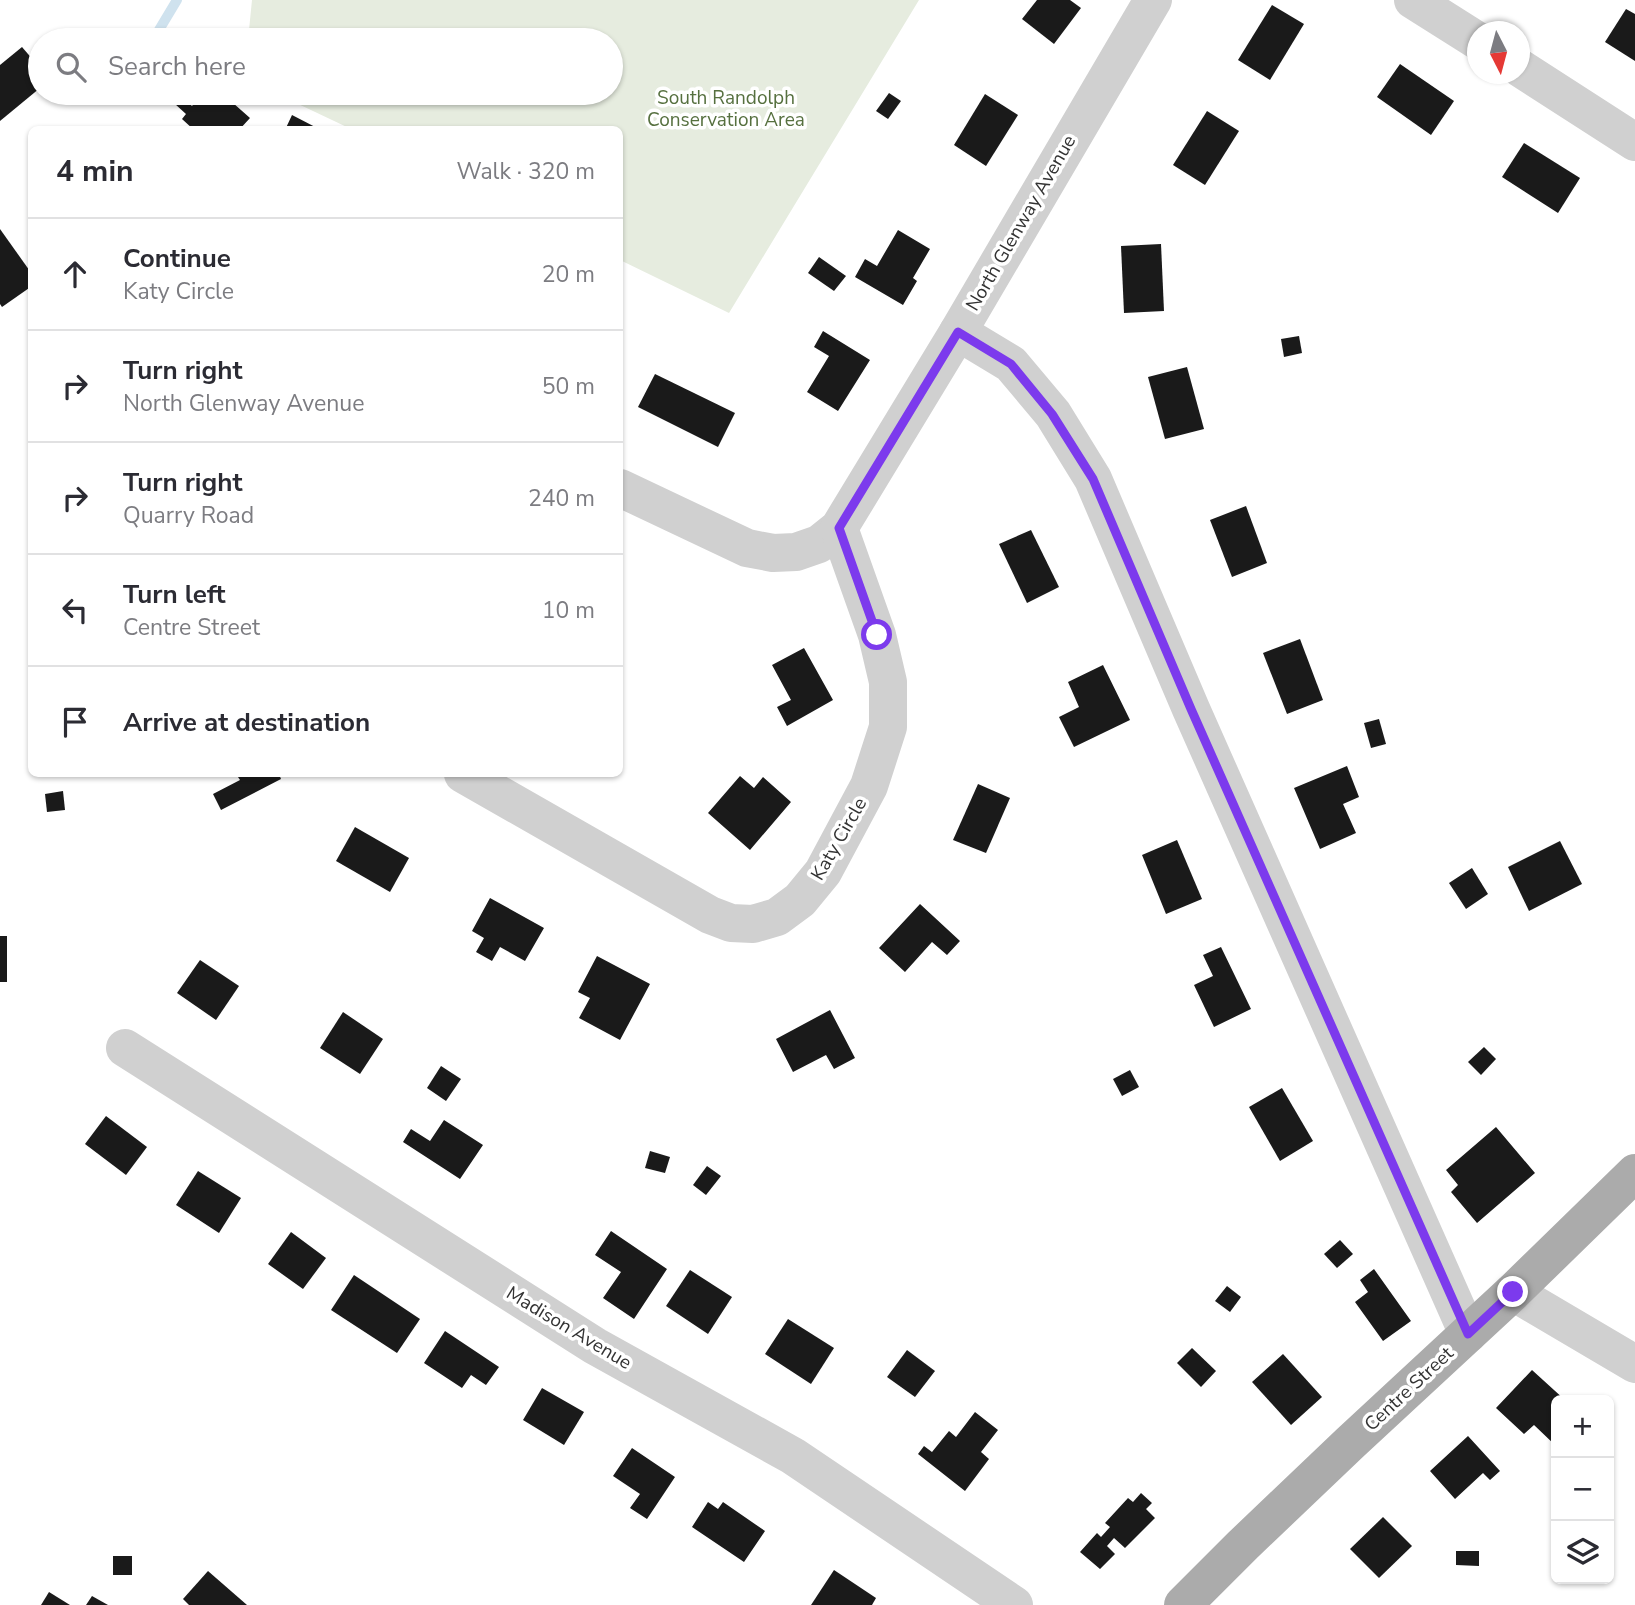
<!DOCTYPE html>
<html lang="en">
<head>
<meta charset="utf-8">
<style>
  body { margin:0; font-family:"Nunito Sans",sans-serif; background:#f2f2f3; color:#2b2b33 }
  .controls { position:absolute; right:21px; bottom:21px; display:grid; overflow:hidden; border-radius:10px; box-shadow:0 2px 5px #0004 }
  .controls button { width:63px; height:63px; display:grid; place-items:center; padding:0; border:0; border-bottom:2px solid #e1e1e2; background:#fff; color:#2b2b33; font:35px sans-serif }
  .compass { position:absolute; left:1467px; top:21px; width:63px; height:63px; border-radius:50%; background:#fff; box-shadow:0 2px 5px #0004; rotate:174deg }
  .stop { position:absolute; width:21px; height:21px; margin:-16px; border:5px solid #7c3aed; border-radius:50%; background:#fff }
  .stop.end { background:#7c3aed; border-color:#fff; box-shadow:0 2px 7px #0008 }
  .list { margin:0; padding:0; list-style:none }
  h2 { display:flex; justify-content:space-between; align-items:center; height:91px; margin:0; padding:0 28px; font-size:30px }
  h2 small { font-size:23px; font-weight:400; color:#7c7c81 }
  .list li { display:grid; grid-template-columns:46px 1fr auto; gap:21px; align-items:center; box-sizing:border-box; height:112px; padding:0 28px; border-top:2px solid #e1e1e2 }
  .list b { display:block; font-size:26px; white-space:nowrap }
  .list p { margin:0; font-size:23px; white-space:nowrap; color:#7c7c81 }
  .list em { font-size:23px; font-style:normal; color:#7c7c81 }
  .icon { flex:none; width:38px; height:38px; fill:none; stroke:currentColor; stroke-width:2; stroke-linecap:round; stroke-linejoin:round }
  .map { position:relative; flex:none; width:1635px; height:1605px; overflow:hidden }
  .search { position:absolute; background:#fff; box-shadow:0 2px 5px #0004; left:28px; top:28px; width:595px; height:77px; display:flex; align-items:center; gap:18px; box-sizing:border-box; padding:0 24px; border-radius:38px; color:#7c7c81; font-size:26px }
  .panel { position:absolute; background:#fff; box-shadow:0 2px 5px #0004; left:28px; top:126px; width:595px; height:651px; border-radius:10px }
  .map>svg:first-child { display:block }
  .green { fill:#e6ecdf }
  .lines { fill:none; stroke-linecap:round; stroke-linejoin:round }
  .stream { stroke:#cfe2ee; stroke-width:10 }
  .building { fill:#1a1a1a }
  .minor { stroke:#d0d0d0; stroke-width:38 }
  .major { stroke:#ababab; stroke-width:38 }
  .route { stroke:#7c3aed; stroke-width:9 }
  .labels { text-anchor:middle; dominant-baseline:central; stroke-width:7; stroke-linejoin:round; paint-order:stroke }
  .park-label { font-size:19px; fill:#56703f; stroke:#fff }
  .street-label { font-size:19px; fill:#333; stroke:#fff }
</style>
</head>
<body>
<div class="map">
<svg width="1635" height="1605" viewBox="0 0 1635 1605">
  <rect width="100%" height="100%" fill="#fff"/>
  <polygon class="green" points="252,0 919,0 729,313 620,260 620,130 351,129 275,93 611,93 611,40 248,40"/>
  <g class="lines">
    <polyline class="stream" points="153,40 177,0"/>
  </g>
  <g class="building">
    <polygon points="1037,0 1070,0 1081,8 1054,44 1022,19"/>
    <polygon points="1272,5 1304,24 1270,80 1238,60"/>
    <polygon points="1626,9 1635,14 1635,61 1605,42"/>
    <polygon points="22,47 40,68 40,88 0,121 0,65"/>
    <polygon points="1400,64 1454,101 1431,135 1377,97"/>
    <polygon points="203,93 227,93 224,95 250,118 239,130 194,130 182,119 186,114 175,104 182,97 192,106"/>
    <polygon points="889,93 901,101 888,119 876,111"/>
    <polygon points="985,94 1018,115 986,166 954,145"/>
    <polygon points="1207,111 1239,131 1205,185 1173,165"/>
    <polygon points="292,115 321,130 285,130"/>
    <polygon points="1524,143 1580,178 1558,213 1502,177"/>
    <polygon points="0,229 32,274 32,286 2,307 0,304"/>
    <polygon points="898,230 930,249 913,278 917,281 903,305 855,277 865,259 877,266"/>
    <polygon points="1161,244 1164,311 1124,313 1121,246"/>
    <polygon points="819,257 846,276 834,291 808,273"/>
    <polygon points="823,331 870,360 838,411 807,392 829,356 814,347"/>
    <polygon points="1299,336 1302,353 1284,357 1281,339"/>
    <polygon points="1187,367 1204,429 1165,439 1148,377"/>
    <polygon points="655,374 735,413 718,447 638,407"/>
    <polygon points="1246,506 1267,563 1232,577 1210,520"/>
    <polygon points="1031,530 1059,587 1027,603 999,544"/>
    <polygon points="1300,639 1323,700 1287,714 1263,653"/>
    <polygon points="804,648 833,700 787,726 777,707 791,700 772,665"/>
    <polygon points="1103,665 1130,720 1074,747 1059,717 1079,707 1068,682"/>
    <polygon points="1379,719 1386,744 1371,748 1364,723"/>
    <polygon points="1347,766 1359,797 1343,804 1356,833 1320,849 1294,788"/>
    <polygon points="236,774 279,774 281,779 221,810 213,794 240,780"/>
    <polygon points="740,776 754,788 763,777 791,802 750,850 708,813"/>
    <polygon points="978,784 1010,798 986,853 953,840"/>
    <polygon points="63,791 65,810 47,812 45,794"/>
    <polygon points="355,827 409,858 390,892 336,861"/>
    <polygon points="1177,840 1202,899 1166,914 1142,855"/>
    <polygon points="1560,841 1582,884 1529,911 1508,867"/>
    <polygon points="1472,868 1488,894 1466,909 1449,883"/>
    <polygon points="490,898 544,928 525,961 500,947 492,961 476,952 484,938 472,931"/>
    <polygon points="920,904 960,941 947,955 932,942 905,972 879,948"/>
    <rect x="0" y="936" width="7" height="46"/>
    <polygon points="1221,947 1251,1009 1214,1027 1194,985 1213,976 1203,955"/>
    <polygon points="597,956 650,984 620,1040 579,1018 590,998 578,992"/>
    <polygon points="200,960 239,986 216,1020 177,993"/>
    <polygon points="830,1010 855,1058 834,1069 826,1055 793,1072 776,1039"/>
    <polygon points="343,1012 383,1039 360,1074 320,1048"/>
    <polygon points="1484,1047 1496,1059 1481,1075 1468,1062"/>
    <polygon points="441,1066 461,1079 446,1101 427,1088"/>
    <polygon points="1130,1070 1139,1087 1122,1096 1113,1079"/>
    <polygon points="1282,1088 1313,1141 1280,1161 1249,1107"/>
    <polygon points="106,1116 147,1147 126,1175 85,1144"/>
    <polygon points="444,1120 483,1145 460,1179 403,1142 411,1129 430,1141"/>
    <polygon points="1496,1127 1535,1173 1477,1223 1451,1192 1458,1185 1446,1170"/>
    <polygon points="650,1151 670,1157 665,1173 645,1168"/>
    <polygon points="707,1166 721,1176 706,1195 693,1185"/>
    <polygon points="198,1171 241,1198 219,1233 176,1205"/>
    <polygon points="611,1231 667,1269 634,1319 603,1298 621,1272 595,1255"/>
    <polygon points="291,1232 326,1258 303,1289 268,1264"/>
    <polygon points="1340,1240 1353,1254 1337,1268 1324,1254"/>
    <polygon points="1374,1269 1411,1321 1383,1341 1355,1302 1368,1292 1360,1280"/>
    <polygon points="690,1270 732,1297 708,1334 666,1306"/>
    <polygon points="354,1275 420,1319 397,1353 331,1310"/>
    <polygon points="1227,1286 1241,1297 1230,1312 1215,1301"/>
    <polygon points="788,1319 834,1348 811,1384 765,1354"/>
    <polygon points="445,1331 499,1367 486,1385 471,1375 462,1388 424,1363"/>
    <polygon points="1192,1348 1216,1371 1201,1387 1177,1363"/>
    <polygon points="907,1350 935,1371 915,1397 887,1377"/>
    <polygon points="1283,1354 1322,1397 1291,1425 1252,1382"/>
    <polygon points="1532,1370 1565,1400 1556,1400 1556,1446 1534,1425 1524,1434 1496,1408"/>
    <polygon points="542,1388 584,1412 564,1445 523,1420"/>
    <polygon points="975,1412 998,1430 981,1452 989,1459 965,1491 918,1454 924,1446 932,1452 949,1431 956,1437"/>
    <polygon points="1468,1436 1500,1471 1490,1480 1483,1473 1455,1499 1430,1471"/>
    <polygon points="632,1448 675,1477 647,1519 630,1508 640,1494 613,1476"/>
    <polygon points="1141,1493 1152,1503 1146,1509 1155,1518 1125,1548 1114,1538 1107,1546 1115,1554 1100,1569 1080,1552 1097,1533 1101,1537 1110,1527 1105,1523 1128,1498 1133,1502"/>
    <polygon points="708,1502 718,1509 723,1502 765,1531 744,1562 692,1527"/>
    <polygon points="1383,1517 1412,1546 1379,1578 1350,1549"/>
    <polygon points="1456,1551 1479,1551 1479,1566 1456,1565"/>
    <rect x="113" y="1556" width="19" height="19"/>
    <polygon points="834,1570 876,1598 872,1605 811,1605"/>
    <polygon points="208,1571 247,1605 189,1605 183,1599"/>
    <polygon points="49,1592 70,1605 41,1605"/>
    <polygon points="92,1596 108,1605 86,1605"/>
  </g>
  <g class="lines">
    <g class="minor">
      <polyline points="1413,0 1478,41"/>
      <polyline points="1520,68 1635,142"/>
      <polyline points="958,332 1011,364 1053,414 1093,479 1191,709 1468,1334"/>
      <polyline points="620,488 747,548 773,553 796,552 819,544 839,528 958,332 1153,0"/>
      <polyline points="463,774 710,915 731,923 753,924 777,917 800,900 823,872 869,786 888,727 888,682 877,635 839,528"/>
      <polyline points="125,1048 595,1346 793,1456 1014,1605"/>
      <polyline points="1513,1292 1635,1364"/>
    </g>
    <polyline class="major" points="1183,1605 1243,1545 1350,1443 1513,1292 1635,1173"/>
  </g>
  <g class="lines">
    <polyline class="route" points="877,635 839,528 958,332 1011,364 1052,414 1093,479 1191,709 1468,1334 1513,1292"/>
  </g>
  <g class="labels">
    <g class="park-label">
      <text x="726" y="98">South Randolph<tspan x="726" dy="22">Conservation Area</tspan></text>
    </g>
    <g class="street-label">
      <text transform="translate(1021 223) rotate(-60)">North Glenway Avenue</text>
      <text transform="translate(839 839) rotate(-60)">Katy Circle</text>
      <text transform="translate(569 1328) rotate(31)">Madison Avenue</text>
      <text transform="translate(1409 1389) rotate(-43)">Centre Street</text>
    </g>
  </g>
</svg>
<div class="controls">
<button>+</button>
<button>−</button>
<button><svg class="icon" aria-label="layers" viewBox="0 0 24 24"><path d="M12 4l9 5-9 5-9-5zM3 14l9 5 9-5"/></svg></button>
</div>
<svg class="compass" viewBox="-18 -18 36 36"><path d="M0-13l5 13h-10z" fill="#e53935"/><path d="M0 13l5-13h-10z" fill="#7c7c81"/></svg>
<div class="stop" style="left:877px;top:635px"></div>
<div class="stop end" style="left:1513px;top:1292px"></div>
<div class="search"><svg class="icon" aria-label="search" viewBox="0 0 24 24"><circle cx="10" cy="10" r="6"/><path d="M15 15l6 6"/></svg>Search here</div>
<section class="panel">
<h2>4 min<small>Walk · 320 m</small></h2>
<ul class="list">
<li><svg class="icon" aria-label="ahead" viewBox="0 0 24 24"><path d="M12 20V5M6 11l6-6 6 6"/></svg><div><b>Continue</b><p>Katy Circle</p></div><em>20 m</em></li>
<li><svg class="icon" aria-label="right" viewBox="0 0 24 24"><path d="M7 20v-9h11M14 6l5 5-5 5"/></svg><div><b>Turn right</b><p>North Glenway Avenue</p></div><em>50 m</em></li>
<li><svg class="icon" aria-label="right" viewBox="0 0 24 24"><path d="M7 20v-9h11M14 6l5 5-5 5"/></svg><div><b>Turn right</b><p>Quarry Road</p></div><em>240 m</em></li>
<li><svg class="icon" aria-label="left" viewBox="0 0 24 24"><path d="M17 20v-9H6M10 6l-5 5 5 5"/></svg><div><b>Turn left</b><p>Centre Street</p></div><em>10 m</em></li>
<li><svg class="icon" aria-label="arrive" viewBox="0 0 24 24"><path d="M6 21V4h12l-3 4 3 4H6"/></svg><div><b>Arrive at destination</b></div></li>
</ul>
</section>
</div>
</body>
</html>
